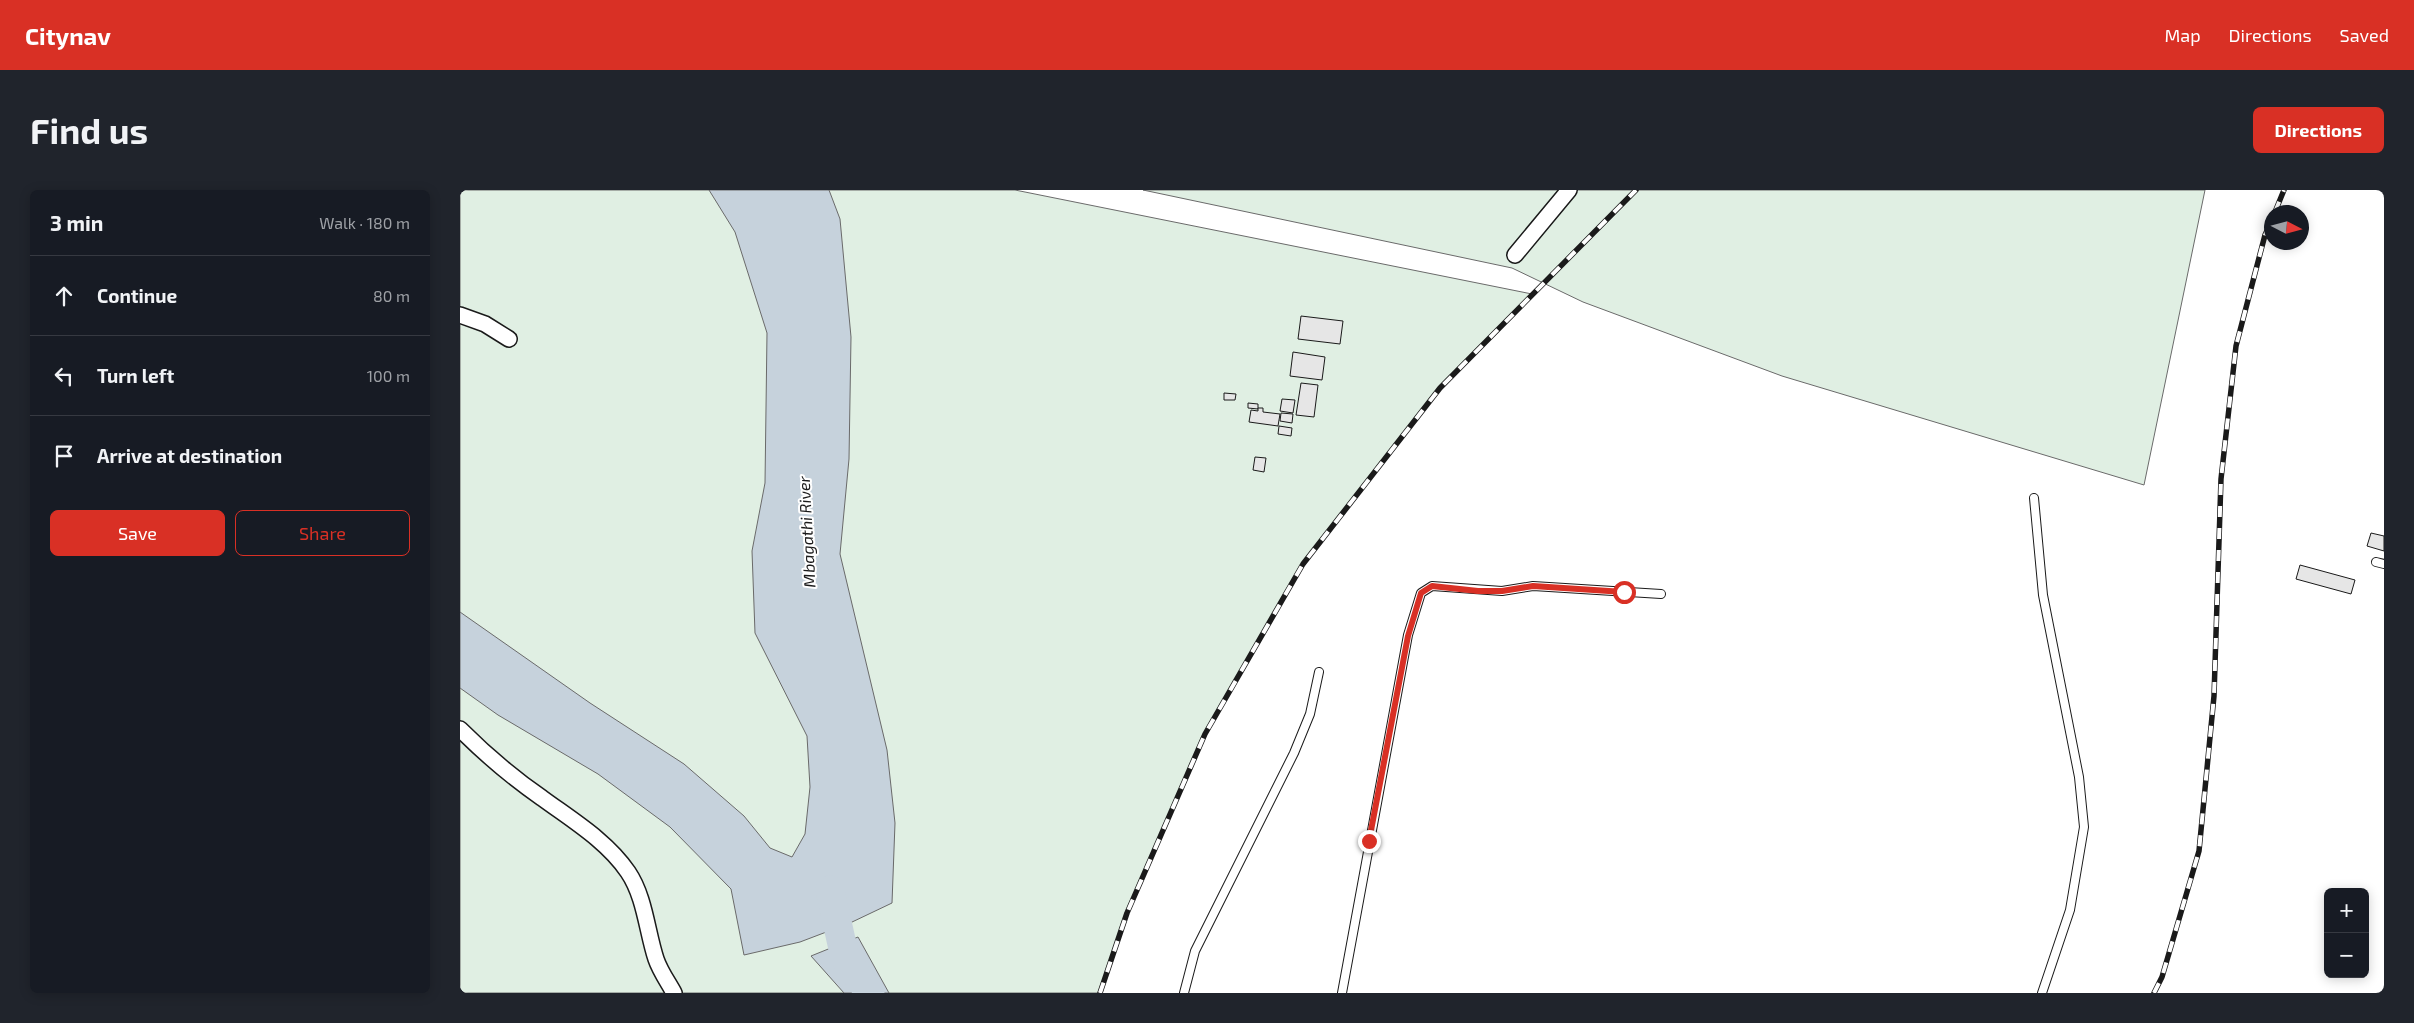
<!DOCTYPE html>
<html lang="en">
<head>
<meta charset="utf-8">
<style>
  body { margin:0; font-family:"Exo 2",sans-serif; background:#20242c; color:#f1f3f6 }
  .controls { position:absolute; right:15px; bottom:15px; display:grid; overflow:hidden; border-radius:8px; box-shadow:0 2px 12px #0003 }
  .controls button { width:45px; height:45px; display:grid; place-items:center; padding:0; border:0; border-bottom:1px solid #363941; background:#171b24; color:#f1f3f6; font:25px sans-serif }
  .compass { position:absolute; left:1804px; top:15px; width:45px; height:45px; border-radius:50%; background:#171b24; box-shadow:0 2px 12px #0003; rotate:96deg }
  .stop { position:absolute; width:15px; height:15px; margin:-11px; border:4px solid #d93025; border-radius:50%; background:#fff }
  .stop.end { background:#d93025; border-color:#fff; box-shadow:0 1px 5px #0008 }
  .list { margin:0; padding:0; list-style:none }
  h2 { display:flex; justify-content:space-between; align-items:center; height:65px; margin:0; padding:0 20px; font-size:21px }
  h2 small { font-size:16px; font-weight:400; color:#9ea1a6 }
  .list li { display:grid; grid-template-columns:32px 1fr auto; gap:15px; align-items:center; box-sizing:border-box; height:80px; padding:0 20px; border-top:1px solid #363941 }
  .list b { display:block; font-size:19px; white-space:nowrap }
  .list em { font-size:16px; font-style:normal; color:#9ea1a6 }
  .actions { display:flex; gap:10px; padding:15px 20px }
  .actions a { flex:1; padding:11px 0; border:1px solid #d93025; border-radius:8px; text-align:center; font-size:18px; color:#d93025 }
  .actions .main { background:#d93025; color:#fff }
  .icon { flex:none; width:28px; height:28px; fill:none; stroke:currentColor; stroke-width:2; stroke-linecap:round; stroke-linejoin:round }
  .map { position:relative; flex:none; width:1924px; height:803px; overflow:hidden; border-radius:8px }
  header { display:flex; align-items:center; gap:30px; box-sizing:border-box; height:70px; padding:0 25px; background:#d93025; color:#fff }
  header strong { font-size:24px }
  nav { display:flex; gap:28px; margin-inline-start:auto; font-size:18px }
  .intro { display:flex; align-items:center; justify-content:space-between; box-sizing:border-box; height:120px; padding:0 30px }
  h1 { margin:0; font-size:35px }
  .button { padding:12px 22px; border-radius:8px; background:#d93025; color:#fff; font-size:18px; font-weight:700 }
  main { display:flex; gap:30px; padding:0 30px }
  aside { flex:1; background:#171b24; border-radius:8px; box-shadow:0 2px 12px #0003 }
  .map>svg:first-child { display:block }
  .green { fill:#e0efe3; stroke:#6a6a6a }
  .water { fill:#c6d2dc; stroke:#6a6a6a }
  .lines { fill:none; stroke-linecap:round; stroke-linejoin:round }
  .river { stroke:#c6d2dc; stroke-width:29 }
  .building { fill:#e6e6e6; stroke:#1a1a1a }
  .service-casing { stroke:#1a1a1a; stroke-width:10 }
  .minor-casing { stroke:#1a1a1a; stroke-width:18 }
  .service { stroke:#fff; stroke-width:8 }
  .minor { stroke:#fff; stroke-width:15 }
  .rail-casing { stroke:#1a1a1a; stroke-width:5.5 }
  .rail { stroke:#fff; stroke-width:4; stroke-dasharray:11; stroke-linecap:butt }
  .route { stroke:#d93025; stroke-width:6 }
  .labels { text-anchor:middle; dominant-baseline:central; stroke-width:4; stroke-linejoin:round; paint-order:stroke }
  .water-label { font-size:16px; font-style:italic; fill:#1a1a1a; stroke:#fff }
</style>
</head>
<body>
<header>
<strong>Citynav</strong>
<nav><a>Map</a><a>Directions</a><a>Saved</a></nav>
</header>
<div class="intro"><h1>Find us</h1><a class="button">Directions</a></div>
<main>
<aside>
<h2>3 min<small>Walk · 180 m</small></h2>
<ul class="list">
<li><svg class="icon" aria-label="ahead" viewBox="0 0 24 24"><path d="M12 20V5M6 11l6-6 6 6"/></svg><div><b>Continue</b></div><em>80 m</em></li>
<li><svg class="icon" aria-label="left" viewBox="0 0 24 24"><path d="M17 20v-9H6M10 6l-5 5 5 5"/></svg><div><b>Turn left</b></div><em>100 m</em></li>
<li><svg class="icon" aria-label="arrive" viewBox="0 0 24 24"><path d="M6 21V4h12l-3 4 3 4H6"/></svg><div><b>Arrive at destination</b></div></li>
</ul>
<div class="actions"><a class="main">Save</a><a>Share</a></div>
</aside>
<div class="map">
<svg width="1924" height="803" viewBox="0 0 1924 803">
  <rect width="100%" height="100%" fill="#fff"/>
  <g class="green">
    <polygon points="0,0 555,0 1072,104 980,198 843,374 745,544 667,723 640,803 0,803"/>
    <polygon points="683,0 1745,0 1684,295 1322,186 1123,112 1052,78"/>
  </g>
  <g class="water">
    <polygon points="249,0 369,0 380,29 391,147 389,269 380,364 427,560 435,633 432,713 390,733 340,752 284,765 271,699 210,637 138,584 38,525 0,498 0,422 130,513 224,574 284,626 310,658 332,667 345,644 350,597 347,546 295,443 292,361 305,293 307,143 275,42"/>
    <polygon points="398,747 429,803 384,803 351,766"/>
  </g>
  <g class="lines">
    <polyline class="river" points="370,700 385,768 410,803"/>
  </g>
  <g class="building">
    <polygon points="841,126 883,131 880,154 838,149"/>
    <polygon points="833,162 865,167 862,190 830,186"/>
    <polygon points="841,193 858,195 854,227 836,225"/>
    <polygon points="764,203 776,204 775,210 764,210"/>
    <polygon points="822,209 835,210 833,223 820,221"/>
    <polygon points="788,213 798,214 798,219 788,218"/>
    <polygon points="798,218 803,218 803,222 820,224 818,236 789,232 791,220 798,221"/>
    <polygon points="821,223 833,224 832,233 820,231"/>
    <polygon points="819,236 832,238 831,246 818,244"/>
    <polygon points="795,267 806,268 804,282 793,280"/>
    <polygon points="1911,343 1924,346 1924,361 1907,356"/>
    <polygon points="1840,375 1895,390 1891,404 1836,389"/>
  </g>
  <g class="lines">
    <g class="service-casing">
      <g id="service">
        <polyline points="1574,308 1583,405 1619,587 1624,637 1610,720 1582,803"/>
        <polyline points="1916,372 1924,374"/>
        <polyline points="724,803 735,761 834,563 850,524 859,482"/>
        <polyline points="882,803 948,445 961,403 972,396 1042,401 1073,396 1201,404"/>
      </g>
    </g>
    <g class="minor-casing">
      <g id="minor">
        <polyline points="1055,65 1109,0"/>
        <polyline points="0,125 25,134 49,149"/>
        <path d="M0,539C25,564 53,588 82,608C112,630 147,651 168,682C185,707 187,742 196,769C200,781 208,792 214,803"/>
      </g>
    </g>
    <use href="#service" class="service"/>
    <use href="#minor" class="minor"/>
    <g class="rail-casing">
      <g id="rail">
        <polyline points="1815,22 1824,0"/>
        <polyline points="640,803 667,723 745,544 843,374 980,198 1176,0"/>
        <polyline points="1694,803 1702,787 1739,661 1754,506 1761,289 1776,156 1805,45 1812,30"/>
      </g>
    </g>
    <use href="#rail" class="rail"/>
  </g>
  <g class="lines">
    <polyline class="route" points="909,651 948,446 961,403 972,396 1018,401 1042,401 1073,396 1164,402"/>
  </g>
  <g class="labels">
    <g class="water-label">
      <text transform="translate(346 342) rotate(-93)">Mbagathi River</text>
    </g>
  </g>
</svg>
<div class="controls">
<button>+</button>
<button>−</button>
</div>
<svg class="compass" viewBox="-18 -18 36 36"><path d="M0-13l5 13h-10z" fill="#e53935"/><path d="M0 13l5-13h-10z" fill="#9ea1a6"/></svg>
<div class="stop" style="left:1164px;top:402px"></div>
<div class="stop end" style="left:909px;top:651px"></div>
</div>
</main>
</body>
</html>
